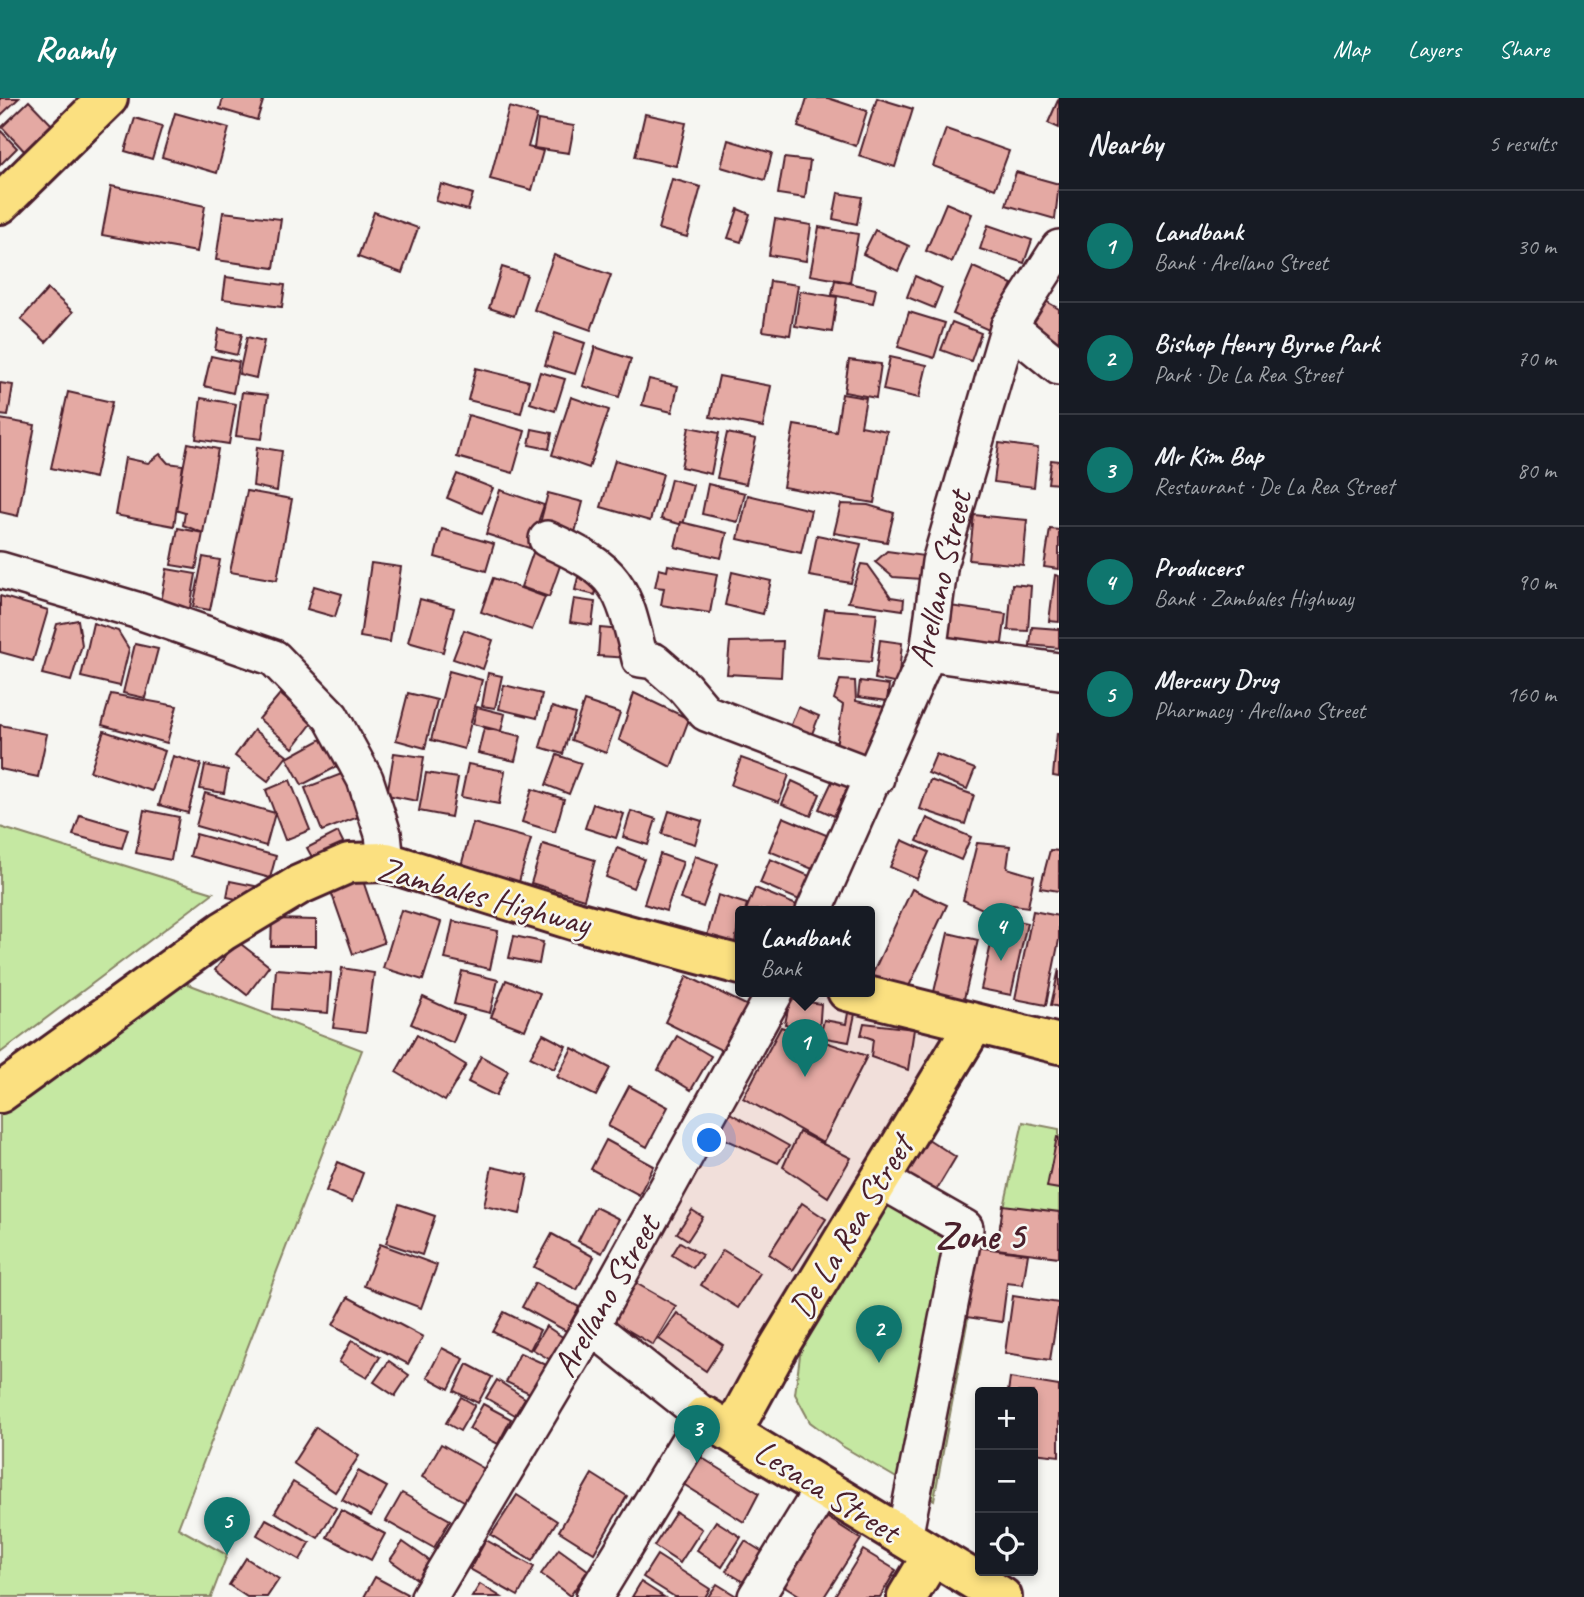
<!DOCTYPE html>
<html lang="en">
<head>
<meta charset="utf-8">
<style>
  body { margin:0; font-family:Caveat,sans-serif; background:#242831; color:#f1f3f6 }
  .controls { position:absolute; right:21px; bottom:21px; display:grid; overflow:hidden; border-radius:7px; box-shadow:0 4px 10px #0003 }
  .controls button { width:63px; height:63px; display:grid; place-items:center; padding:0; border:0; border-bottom:2px solid #363941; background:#171b24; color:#f1f3f6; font:35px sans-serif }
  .you { position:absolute; left:710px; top:1043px; width:24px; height:24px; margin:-18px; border:5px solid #fff; border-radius:50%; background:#1a73e8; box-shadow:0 0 0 10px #1a73e833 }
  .badge { display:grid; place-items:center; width:46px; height:46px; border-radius:50%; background:#0f766e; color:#fff; font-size:23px; font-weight:700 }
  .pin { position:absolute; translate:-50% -58px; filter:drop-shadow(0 2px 4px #0008) }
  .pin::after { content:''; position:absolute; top:37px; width:24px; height:21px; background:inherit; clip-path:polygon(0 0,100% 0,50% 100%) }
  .popup { position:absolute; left:735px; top:808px; width:140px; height:91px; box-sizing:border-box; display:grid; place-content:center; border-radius:7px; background:#171b24; filter:drop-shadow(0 2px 5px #0005); font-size:23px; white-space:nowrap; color:#9ea1a6 }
  .popup b { font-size:26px; color:#f1f3f6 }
  .popup::after { content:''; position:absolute; left:50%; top:100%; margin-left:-14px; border:14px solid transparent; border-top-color:#171b24 }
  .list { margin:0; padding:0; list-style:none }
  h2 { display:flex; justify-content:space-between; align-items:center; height:91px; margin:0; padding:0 28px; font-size:30px }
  h2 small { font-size:23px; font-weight:400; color:#9ea1a6 }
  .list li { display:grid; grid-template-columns:46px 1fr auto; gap:21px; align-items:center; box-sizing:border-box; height:112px; padding:0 28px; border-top:2px solid #363941 }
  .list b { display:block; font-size:26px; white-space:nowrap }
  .list p { margin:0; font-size:23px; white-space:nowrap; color:#9ea1a6 }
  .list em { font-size:23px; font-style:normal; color:#9ea1a6 }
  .icon { flex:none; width:38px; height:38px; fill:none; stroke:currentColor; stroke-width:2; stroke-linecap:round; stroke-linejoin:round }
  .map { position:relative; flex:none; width:1059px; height:1499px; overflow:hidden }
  header { display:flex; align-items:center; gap:42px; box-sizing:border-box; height:98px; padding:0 35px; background:#0f766e; color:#fff }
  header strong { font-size:33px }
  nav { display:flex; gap:38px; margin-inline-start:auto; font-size:24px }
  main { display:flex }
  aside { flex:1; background:#171b24 }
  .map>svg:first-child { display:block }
  .built { fill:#f1dfda }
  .green { fill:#c5e8a2; stroke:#888466; stroke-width:2 }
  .building { fill:#e4a9a3; stroke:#4a1f2b; stroke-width:2 }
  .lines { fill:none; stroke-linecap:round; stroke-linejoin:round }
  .minor-casing { stroke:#4a1f2b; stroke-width:40 }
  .major-casing { stroke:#4a1f2b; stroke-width:44 }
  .minor { stroke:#f6f6f2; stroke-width:35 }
  .major { stroke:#fbe080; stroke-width:38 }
  .labels { text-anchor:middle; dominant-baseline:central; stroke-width:5; stroke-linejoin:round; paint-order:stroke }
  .street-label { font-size:35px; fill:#4a1f2b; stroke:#f6f6f2 }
  .quarter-label { font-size:38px; font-weight:bold; fill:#4a1f2b; stroke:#f6f6f2 }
</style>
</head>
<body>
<header>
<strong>Roamly</strong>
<nav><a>Map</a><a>Layers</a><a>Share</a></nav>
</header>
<main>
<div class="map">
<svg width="1059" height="1499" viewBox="0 0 1059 1499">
  <rect width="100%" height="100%" fill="#f6f6f2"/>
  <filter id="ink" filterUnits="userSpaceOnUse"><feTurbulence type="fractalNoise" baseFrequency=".0143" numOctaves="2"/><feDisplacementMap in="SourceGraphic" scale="14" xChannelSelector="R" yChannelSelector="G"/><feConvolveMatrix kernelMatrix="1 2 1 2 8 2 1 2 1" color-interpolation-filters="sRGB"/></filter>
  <g filter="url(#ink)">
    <polygon class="built" points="776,893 847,893 974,926 732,1334 591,1228"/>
    <g class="green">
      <polygon points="0,729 213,795 0,955"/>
      <polygon points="180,883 362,952 178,1430 227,1457 211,1499 0,1499 0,1013"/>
      <polygon points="1023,1024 1059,1031 1059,1139 1000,1127"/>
      <polygon points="892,1099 980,1156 934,1402 842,1348 810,1324 795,1296 803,1234"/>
    </g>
    <g class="building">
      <polygon points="0,0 19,0 0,18"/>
      <polygon points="223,0 264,0 257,22 220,11"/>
      <polygon points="807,0 828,0 867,13 856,48 798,29"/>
      <polygon points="877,0 913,11 895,69 859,58"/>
      <polygon points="1059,0 1059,30 1048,25"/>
      <polygon points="29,3 54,29 27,56 2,29"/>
      <polygon points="509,9 537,17 528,49 543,53 532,92 490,81"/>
      <polygon points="175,15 229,30 217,75 162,59"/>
      <polygon points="645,16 686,25 676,68 635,59"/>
      <polygon points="135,20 162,28 152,61 125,53"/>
      <polygon points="538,22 574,28 569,55 534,50"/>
      <polygon points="946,31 1009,53 995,91 933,68"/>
      <polygon points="0,32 17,50 0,67"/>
      <polygon points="728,42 772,55 765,82 721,69"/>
      <polygon points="784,60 810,63 805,100 778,96"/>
      <polygon points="1016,74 1059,86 1055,121 1006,107"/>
      <polygon points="672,81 701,89 687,139 658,131"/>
      <polygon points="441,86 473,96 468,112 436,103"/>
      <polygon points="111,88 205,108 197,154 102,137"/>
      <polygon points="838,95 862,99 857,126 833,121"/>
      <polygon points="946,105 972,116 952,164 926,153"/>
      <polygon points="738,111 750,116 741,144 728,140"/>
      <polygon points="223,114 281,121 274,170 216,162"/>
      <polygon points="374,114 418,130 402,175 358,159"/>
      <polygon points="775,121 811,127 806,163 769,157"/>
      <polygon points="988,127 1032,142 1024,165 980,151"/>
      <polygon points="819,129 858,136 850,184 810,177"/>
      <polygon points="875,132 909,148 898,173 863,156"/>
      <polygon points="554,157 611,177 591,232 534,212"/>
      <polygon points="502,169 527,177 514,218 489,210"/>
      <polygon points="973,169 1012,186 991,233 953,216"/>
      <polygon points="915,178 942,190 934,210 907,199"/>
      <polygon points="226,179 285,187 282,209 223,201"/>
      <polygon points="835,182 876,191 873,205 832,197"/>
      <polygon points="770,183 798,187 790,237 763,233"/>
      <polygon points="48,191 73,214 46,244 21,221"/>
      <polygon points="800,193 837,199 832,234 795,228"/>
      <polygon points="1044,202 1059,211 1059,258 1024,233"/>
      <polygon points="909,214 945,225 934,260 898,249"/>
      <polygon points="952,224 981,235 971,263 941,252"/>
      <polygon points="219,231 242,236 237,257 215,252"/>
      <polygon points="555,235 585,245 575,276 545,267"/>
      <polygon points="247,239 264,243 256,280 239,276"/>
      <polygon points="595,249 631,261 619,299 583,288"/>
      <polygon points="211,258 239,264 233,295 204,288"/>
      <polygon points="890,259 927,267 919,300 883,292"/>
      <polygon points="849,262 881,266 876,300 844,294"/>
      <polygon points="476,270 529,283 521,315 468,302"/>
      <polygon points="540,274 565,281 555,313 530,305"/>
      <polygon points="719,278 771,288 763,329 710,319"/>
      <polygon points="649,281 678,288 672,314 642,307"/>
      <polygon points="0,285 13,287 8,318 0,317"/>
      <polygon points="68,294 112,304 95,380 51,370"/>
      <polygon points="242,294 268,297 262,341 236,338"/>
      <polygon points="842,296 866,300 861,328 887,333 874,405 783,389 794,327 836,334"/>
      <polygon points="571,299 609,312 589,370 552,357"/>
      <polygon points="201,300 236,306 229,346 196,341"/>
      <polygon points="468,317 525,333 513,375 457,359"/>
      <polygon points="0,321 35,327 18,418 0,414"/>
      <polygon points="689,329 719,335 711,376 681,369"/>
      <polygon points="532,331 552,335 549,351 529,347"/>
      <polygon points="727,335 756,341 746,386 717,380"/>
      <polygon points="188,345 218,351 203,435 183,427 185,415 175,412"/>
      <polygon points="999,345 1038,350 1034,389 994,384"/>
      <polygon points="257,349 282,353 277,393 253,388"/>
      <polygon points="160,356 168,365 183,367 174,428 115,417 125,360 148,365"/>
      <polygon points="615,362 663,376 650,423 601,409"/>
      <polygon points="1051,362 1059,363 1059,386 1048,385"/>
      <polygon points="457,376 493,390 482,415 447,400"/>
      <polygon points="671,381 693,387 683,427 661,421"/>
      <polygon points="708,386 745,395 738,424 702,416"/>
      <polygon points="500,392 544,407 529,450 486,436"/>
      <polygon points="247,393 292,401 277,482 230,474"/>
      <polygon points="548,395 583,404 573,442 538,433"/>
      <polygon points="748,397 811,412 801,455 738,441"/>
      <polygon points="841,406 868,407 894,415 887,444 834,435"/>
      <polygon points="974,417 1027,422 1023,467 969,462"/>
      <polygon points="681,424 727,435 721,460 675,449"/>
      <polygon points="178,430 203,435 196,471 171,467"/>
      <polygon points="442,431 494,446 486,473 435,459"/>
      <polygon points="1050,431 1059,432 1059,471 1044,469"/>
      <polygon points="817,437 861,446 851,485 809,478"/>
      <polygon points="534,452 562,462 549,499 521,489"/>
      <polygon points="887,453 924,458 921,481 893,479 875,464"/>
      <polygon points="203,459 220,462 210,512 193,509"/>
      <polygon points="371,465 401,469 390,544 360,539"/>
      <polygon points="861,466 868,467 891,499 904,501 903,512 848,504"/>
      <polygon points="668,467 717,476 710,515 661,507 664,490 655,489 659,471 667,473"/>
      <polygon points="167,471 196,476 189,516 160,510"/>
      <polygon points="732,474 771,483 763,516 725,507"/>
      <polygon points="1055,477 1059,478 1059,524 1049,523"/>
      <polygon points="578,479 598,485 595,497 575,492"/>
      <polygon points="493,480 545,499 532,532 481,514"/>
      <polygon points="1012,486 1031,488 1028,533 1008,532"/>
      <polygon points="314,488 342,496 335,519 307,511"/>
      <polygon points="0,498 48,512 33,563 0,554"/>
      <polygon points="420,501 454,510 443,554 408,544"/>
      <polygon points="574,501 595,504 592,527 570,524"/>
      <polygon points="943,507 1006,516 1000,559 937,550"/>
      <polygon points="825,511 877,515 871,564 817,559"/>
      <polygon points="78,522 82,547 71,583 42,576 57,526"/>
      <polygon points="93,525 118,533 129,551 120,588 81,579"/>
      <polygon points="1032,529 1059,531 1059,550 1030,547"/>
      <polygon points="600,530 632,533 631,560 598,558"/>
      <polygon points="464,532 493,542 483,571 453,561"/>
      <polygon points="880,542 902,545 898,586 875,581"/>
      <polygon points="783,543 781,579 727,576 730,544"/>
      <polygon points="135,546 158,551 145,600 123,595"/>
      <polygon points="449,573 482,582 464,651 431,642"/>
      <polygon points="488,575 502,578 495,610 482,608"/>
      <polygon points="840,582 855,583 856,603 885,609 871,661 836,648 843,607 834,601"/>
      <polygon points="860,583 889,587 887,603 858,599"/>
      <polygon points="504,587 542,596 537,620 499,611"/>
      <polygon points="408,595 437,602 425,650 396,642"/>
      <polygon points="634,595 689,621 671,669 619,642"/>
      <polygon points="111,596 177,608 167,645 102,627"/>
      <polygon points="280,596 313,624 293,650 259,621"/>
      <polygon points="584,603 620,615 606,655 571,642"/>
      <polygon points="477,609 505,616 501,633 473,626"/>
      <polygon points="552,609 575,616 563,656 540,649"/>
      <polygon points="798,609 819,618 808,646 787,637"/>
      <polygon points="0,627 47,636 38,679 0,671"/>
      <polygon points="484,630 521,638 515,663 478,655"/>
      <polygon points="254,632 287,658 268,683 235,658"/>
      <polygon points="104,633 165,653 152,693 90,673"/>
      <polygon points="1057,635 1059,635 1059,679 1053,678"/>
      <polygon points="327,638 342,666 302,687 287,660"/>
      <polygon points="394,655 424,659 417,703 387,697"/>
      <polygon points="936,656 975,671 967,691 928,675"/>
      <polygon points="557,657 581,665 569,696 546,687"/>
      <polygon points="173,658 201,666 188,715 159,707"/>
      <polygon points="741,660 789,677 779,704 731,687"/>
      <polygon points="468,666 505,673 499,706 461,699"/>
      <polygon points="205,667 228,672 224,695 200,691"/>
      <polygon points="837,673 852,680 834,718 819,711"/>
      <polygon points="344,675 361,718 322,733 305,690"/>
      <polygon points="426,675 458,680 451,719 419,713"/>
      <polygon points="290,682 310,732 285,742 266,692"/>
      <polygon points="930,682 974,697 965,726 920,711"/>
      <polygon points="792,683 820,696 811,718 782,706"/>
      <polygon points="532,691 564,701 555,734 522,724"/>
      <polygon points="205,695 275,715 266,748 196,728"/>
      <polygon points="593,706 624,716 616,740 585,730"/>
      <polygon points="144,712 179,719 171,762 136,755"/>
      <polygon points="631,713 656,721 648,747 623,739"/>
      <polygon points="669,713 702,723 695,746 662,736"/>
      <polygon points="80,717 128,731 122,750 73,737"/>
      <polygon points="783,719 836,741 822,775 769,753"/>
      <polygon points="927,720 971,739 961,762 917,743"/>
      <polygon points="473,725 531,741 519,784 461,768"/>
      <polygon points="338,734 348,754 318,770 307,750"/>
      <polygon points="196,736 276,758 270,780 190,758"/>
      <polygon points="902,742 929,754 917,781 890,769"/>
      <polygon points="977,745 1010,748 1007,770 1034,778 1028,809 1006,806 989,814 963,802"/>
      <polygon points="543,746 595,762 584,801 531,785"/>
      <polygon points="617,750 644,761 633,790 606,779"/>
      <polygon points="1050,752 1059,753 1059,793 1040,790"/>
      <polygon points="660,756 683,764 666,813 644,806"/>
      <polygon points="695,758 718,766 703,809 680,801"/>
      <polygon points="770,761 814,780 804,804 760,785"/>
      <polygon points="360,774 384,845 353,856 328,785"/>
      <polygon points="230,783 255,788 252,804 227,799"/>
      <polygon points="755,790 804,810 803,813 746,812"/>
      <polygon points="912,791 947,807 904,899 870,881"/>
      <polygon points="718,797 747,806 745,813 740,813 735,846 707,838"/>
      <polygon points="401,812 441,824 423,882 383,870"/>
      <polygon points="1033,813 1059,818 1059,842 1046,907 1015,901"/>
      <polygon points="997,819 1027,825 1011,897 981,891"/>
      <polygon points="272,821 316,822 316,848 271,848"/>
      <polygon points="453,823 498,833 490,871 445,861"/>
      <polygon points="948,835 978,842 963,905 933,898"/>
      <polygon points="514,838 543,844 539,866 509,860"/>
      <polygon points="237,843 269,868 247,897 215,872"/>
      <polygon points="342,870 374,875 366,934 333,930"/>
      <polygon points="276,871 331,875 328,915 273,911"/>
      <polygon points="1059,871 1059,909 1051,907"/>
      <polygon points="462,873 498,882 490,915 454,906"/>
      <polygon points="687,878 748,908 725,954 665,924"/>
      <polygon points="506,882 540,895 525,932 491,919"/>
      <polygon points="423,899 464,918 453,945 411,926"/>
      <polygon points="790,901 821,906 819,935 785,926"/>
      <polygon points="848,915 855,916 849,944 820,939 824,922 846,926"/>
      <polygon points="864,925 914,931 908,972 871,959 873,941 861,937"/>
      <polygon points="781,929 867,958 823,1045 743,1000"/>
      <polygon points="543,936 566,948 554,971 530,959"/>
      <polygon points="417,937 466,967 445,1003 396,974"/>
      <polygon points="677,938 711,958 691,992 658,972"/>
      <polygon points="572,950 610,970 596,998 557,979"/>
      <polygon points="481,958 508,973 496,998 468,984"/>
      <polygon points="629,988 668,1009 647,1049 608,1028"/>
      <polygon points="728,1014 789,1048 778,1065 716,1037"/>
      <polygon points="799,1034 851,1060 828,1099 783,1069"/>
      <polygon points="925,1039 956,1059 935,1094 903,1073"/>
      <polygon points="1057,1039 1059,1040 1059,1091 1047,1089"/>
      <polygon points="606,1042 654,1068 639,1097 591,1071"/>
      <polygon points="338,1064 363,1075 352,1104 326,1093"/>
      <polygon points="492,1069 528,1077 520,1116 484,1108"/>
      <polygon points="802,1105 826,1121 793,1172 769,1156"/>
      <polygon points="399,1106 435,1118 422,1157 386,1145"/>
      <polygon points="1003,1107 1059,1114 1059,1159 997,1151"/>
      <polygon points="595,1109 619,1121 602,1155 578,1143"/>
      <polygon points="692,1112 703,1119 688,1142 677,1135"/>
      <polygon points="552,1136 594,1159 577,1192 534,1169"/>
      <polygon points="680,1144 702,1157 693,1170 672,1157"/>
      <polygon points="380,1146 437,1167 421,1210 364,1188"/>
      <polygon points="976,1149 1028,1156 1023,1187 1007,1185 1002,1224 966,1219"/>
      <polygon points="723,1152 760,1175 738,1210 701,1187"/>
      <polygon points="634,1184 676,1208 653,1247 611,1222"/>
      <polygon points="535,1185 579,1209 566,1233 522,1209"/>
      <polygon points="1013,1198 1059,1205 1050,1262 1005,1255"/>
      <polygon points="348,1199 423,1239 408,1266 333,1227"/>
      <polygon points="504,1214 540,1232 530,1252 493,1234"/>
      <polygon points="677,1215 723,1247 706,1273 659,1241"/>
      <polygon points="546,1228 567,1242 554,1264 532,1251"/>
      <polygon points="352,1242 380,1259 367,1280 339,1264"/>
      <polygon points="442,1250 464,1261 449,1291 427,1279"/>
      <polygon points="520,1255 551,1269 538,1299 506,1284"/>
      <polygon points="389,1263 409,1277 395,1298 374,1284"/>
      <polygon points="467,1266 492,1279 478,1305 454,1293"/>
      <polygon points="1010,1280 1059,1288 1059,1358 1033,1355 1033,1294 1008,1294"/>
      <polygon points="497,1282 525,1300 515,1317 486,1300"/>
      <polygon points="461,1299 475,1307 460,1333 446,1325"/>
      <polygon points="483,1306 511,1321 498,1346 469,1331"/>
      <polygon points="316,1329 359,1358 335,1394 293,1365"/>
      <polygon points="441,1346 490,1374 471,1407 422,1379"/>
      <polygon points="699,1358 759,1395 744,1424 680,1384"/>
      <polygon points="358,1373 387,1389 371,1418 342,1402"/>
      <polygon points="592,1376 627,1398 594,1455 559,1433"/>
      <polygon points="293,1384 336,1410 318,1440 275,1414"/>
      <polygon points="402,1395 450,1422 434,1450 386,1423"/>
      <polygon points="517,1397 557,1423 532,1463 491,1437"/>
      <polygon points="341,1412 385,1436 371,1462 327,1439"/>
      <polygon points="817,1413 861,1441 824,1499 802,1499 775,1482"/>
      <polygon points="676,1414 702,1431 680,1465 654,1448"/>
      <polygon points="266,1421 310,1445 300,1462 257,1437"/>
      <polygon points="716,1423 741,1439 722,1469 697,1452"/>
      <polygon points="486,1442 534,1469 518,1498 470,1471"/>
      <polygon points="745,1443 771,1459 752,1489 726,1473"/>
      <polygon points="403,1444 437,1468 424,1486 390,1462"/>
      <polygon points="559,1451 588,1472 570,1498 541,1476"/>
      <polygon points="863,1452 896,1472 880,1499 834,1499"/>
      <polygon points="657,1457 710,1491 705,1499 675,1499 643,1479"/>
      <polygon points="246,1460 279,1481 267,1499 247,1499 229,1487"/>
      <polygon points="375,1479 407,1496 405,1499 364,1499"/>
      <polygon points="641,1484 664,1499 632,1499"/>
      <polygon points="480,1486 501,1499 472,1499"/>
      <polygon points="717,1486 738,1499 708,1499"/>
    </g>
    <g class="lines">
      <g class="minor-casing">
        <g id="minor">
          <polyline points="1009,228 1059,269"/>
          <path d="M547,441C620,474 622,487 640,561L654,563L684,589L706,615L876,680"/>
          <polyline points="0,472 136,512 274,560 331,619 365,681 383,736 386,764"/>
          <polyline points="928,555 1059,573"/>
          <polyline points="814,813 928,555 940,464 1009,228 1059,150"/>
          <polyline points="879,1081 965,1130 904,1440"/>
          <polyline points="591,1228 704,1318 594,1499"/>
          <polyline points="429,1499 591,1228 776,893"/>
          <polyline points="756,1499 823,1390"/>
        </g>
      </g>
      <g class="major-casing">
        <g id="major">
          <polyline points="0,106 108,0"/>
          <polyline points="847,893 1059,946"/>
          <polyline points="0,995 223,833 299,787 349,765 386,764 576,823 740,867"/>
          <polyline points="704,1318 1002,1499"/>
          <polyline points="732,1334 778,1250 974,926"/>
          <polyline points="907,1499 932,1458"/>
        </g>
      </g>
      <use href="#minor" class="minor"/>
      <use href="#major" class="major"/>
    </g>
  </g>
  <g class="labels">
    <g class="street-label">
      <text transform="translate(940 481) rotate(-77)">Arellano Street</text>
      <text transform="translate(484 798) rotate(15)">Zambales Highway</text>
      <text transform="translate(851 1129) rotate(-59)">De La Rea Street</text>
      <text transform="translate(606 1198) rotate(-60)">Arellano Street</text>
      <text transform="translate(827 1393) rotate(32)">Lesaca Street</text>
    </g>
    <g class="quarter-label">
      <text x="980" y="1137">Zone 5</text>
    </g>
  </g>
</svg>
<div class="controls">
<button>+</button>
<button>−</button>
<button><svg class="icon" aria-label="locate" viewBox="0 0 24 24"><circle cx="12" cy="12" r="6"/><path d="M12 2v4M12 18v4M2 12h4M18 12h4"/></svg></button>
</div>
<div class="you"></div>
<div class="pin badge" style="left:805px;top:979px">1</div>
<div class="popup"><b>Landbank</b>Bank</div>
<div class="pin badge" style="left:879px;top:1265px">2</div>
<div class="pin badge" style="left:697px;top:1365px">3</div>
<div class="pin badge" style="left:1001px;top:863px">4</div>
<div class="pin badge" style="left:227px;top:1457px">5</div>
</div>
<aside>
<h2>Nearby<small>5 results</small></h2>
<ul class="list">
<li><span class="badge">1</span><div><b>Landbank</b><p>Bank · Arellano Street</p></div><em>30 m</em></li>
<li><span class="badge">2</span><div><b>Bishop Henry Byrne Park</b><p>Park · De La Rea Street</p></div><em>70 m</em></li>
<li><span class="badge">3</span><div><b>Mr Kim Bap</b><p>Restaurant · De La Rea Street</p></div><em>80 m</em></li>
<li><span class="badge">4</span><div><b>Producers</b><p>Bank · Zambales Highway</p></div><em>90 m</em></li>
<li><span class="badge">5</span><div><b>Mercury Drug</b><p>Pharmacy · Arellano Street</p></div><em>160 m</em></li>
</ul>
</aside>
</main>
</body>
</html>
